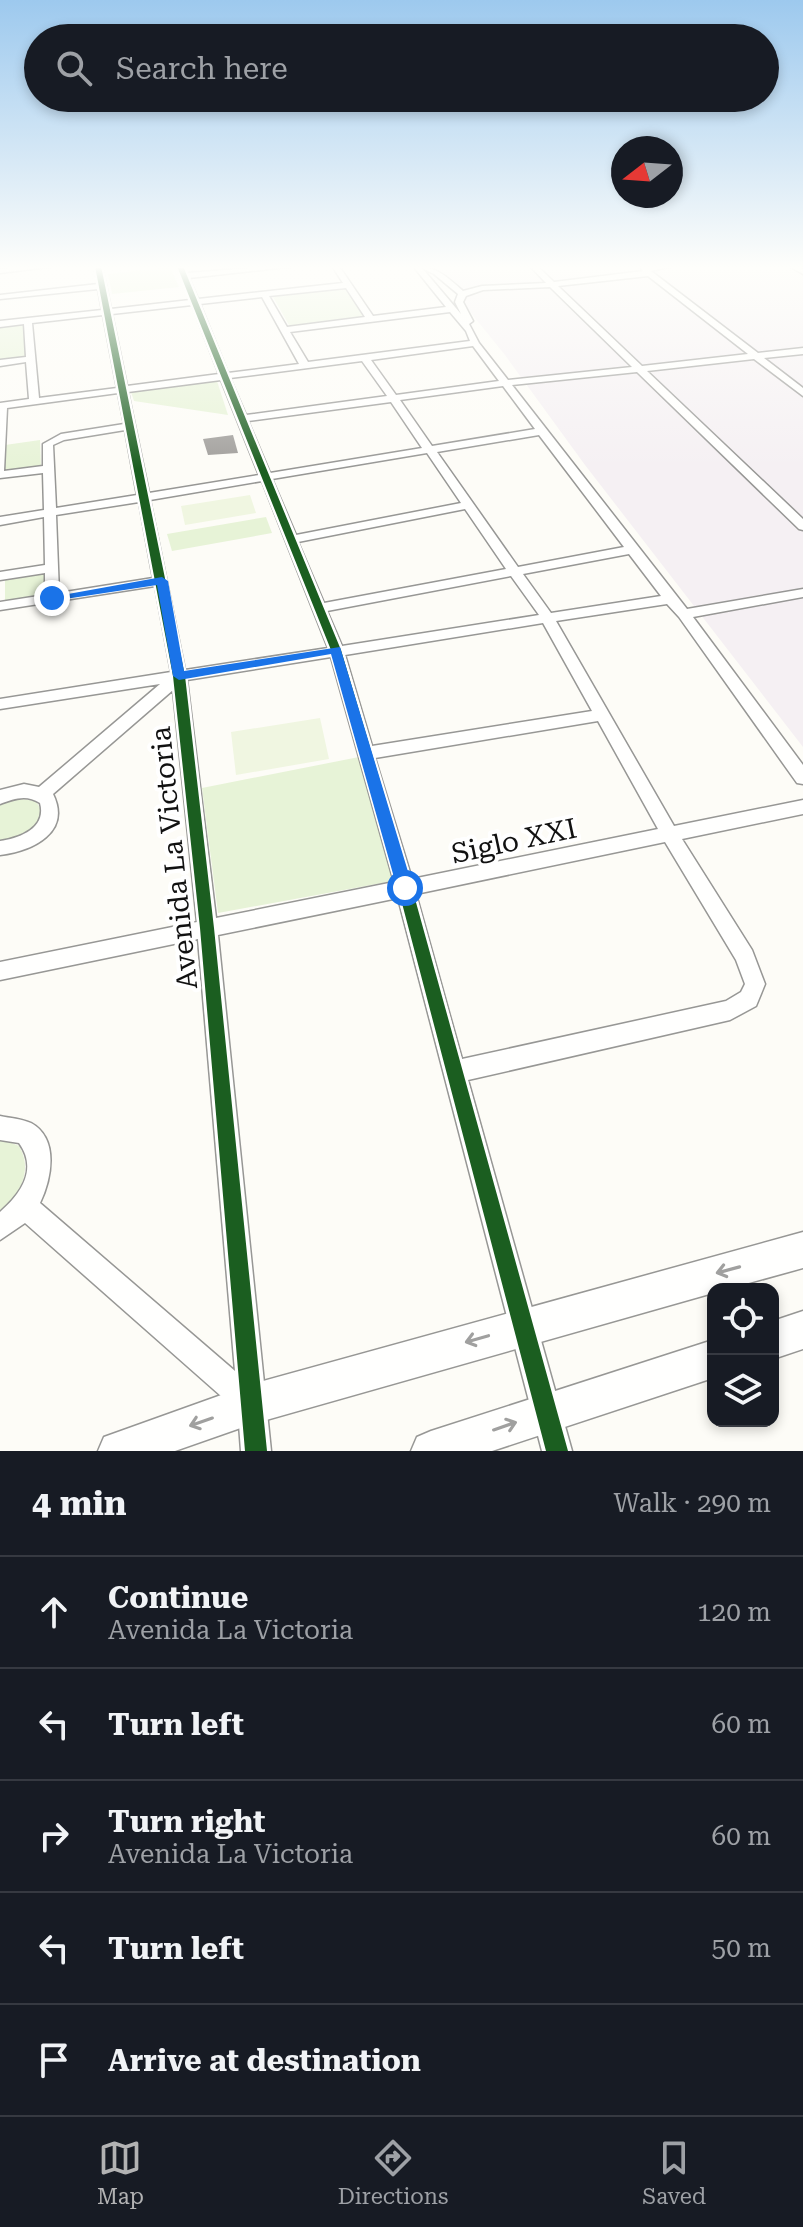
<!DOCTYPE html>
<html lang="en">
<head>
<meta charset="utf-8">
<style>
  body { margin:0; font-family:"Roboto Serif",serif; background:#242831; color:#f1f3f6 }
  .controls { position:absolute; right:24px; bottom:24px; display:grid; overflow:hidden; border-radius:16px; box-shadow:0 4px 12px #0003 }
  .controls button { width:72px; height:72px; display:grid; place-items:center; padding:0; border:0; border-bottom:2px solid #363941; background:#171b24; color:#f1f3f6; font:40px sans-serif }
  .compass { position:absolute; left:611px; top:136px; width:72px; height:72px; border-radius:50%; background:#171b24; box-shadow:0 4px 12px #0003; rotate:253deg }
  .stop { position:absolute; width:24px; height:24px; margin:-18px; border:6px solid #1a73e8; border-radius:50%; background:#fff }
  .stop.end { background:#1a73e8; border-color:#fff; box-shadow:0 2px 8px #0008 }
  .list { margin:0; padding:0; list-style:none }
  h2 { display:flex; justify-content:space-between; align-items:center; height:104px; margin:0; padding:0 32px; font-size:34px }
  h2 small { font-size:26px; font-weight:400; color:#9ea1a6 }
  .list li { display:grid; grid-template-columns:52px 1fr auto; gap:24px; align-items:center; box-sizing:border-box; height:112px; padding:0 32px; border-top:2px solid #363941 }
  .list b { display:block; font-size:30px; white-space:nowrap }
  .list p { margin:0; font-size:26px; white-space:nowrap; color:#9ea1a6 }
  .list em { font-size:26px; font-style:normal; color:#9ea1a6 }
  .icon { flex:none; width:44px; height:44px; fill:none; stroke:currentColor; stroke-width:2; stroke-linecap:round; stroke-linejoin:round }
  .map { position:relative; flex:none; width:803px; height:1451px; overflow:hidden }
  .search { position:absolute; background:#171b24; box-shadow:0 4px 12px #0003; left:24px; right:24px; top:24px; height:88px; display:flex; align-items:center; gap:20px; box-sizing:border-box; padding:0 28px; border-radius:44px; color:#9ea1a6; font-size:30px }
  .sheet { height:664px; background:#171b24 }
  nav { display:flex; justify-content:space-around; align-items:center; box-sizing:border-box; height:112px; border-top:2px solid #363941; background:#171b24; font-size:22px; color:#9ea1a6 }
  nav a { display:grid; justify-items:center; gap:4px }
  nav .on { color:#b2b2b3 }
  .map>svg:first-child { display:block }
  .industrial { fill:#f5f0f3 }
  .green { fill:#e7f3d7 }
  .pitch { fill:#f0f6e1 }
  .building { fill:#a19f9c }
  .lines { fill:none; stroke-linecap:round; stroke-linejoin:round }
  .minor-casing { stroke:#979795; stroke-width:3 }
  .tertiary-casing { stroke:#979795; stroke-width:3 }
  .minor { fill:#fffffe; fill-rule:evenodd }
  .tertiary { fill:#fffffe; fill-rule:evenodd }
  .cycleway-casing { stroke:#fff; stroke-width:5 }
  .cycleway { fill:#1b5e20; fill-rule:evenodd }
  .oneway { stroke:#a0a09f }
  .route { fill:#1a73e8 }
  .labels { text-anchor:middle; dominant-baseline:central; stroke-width:8; stroke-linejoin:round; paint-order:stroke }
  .street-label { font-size:28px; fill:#111; stroke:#fff }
</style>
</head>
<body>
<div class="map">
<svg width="803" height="1451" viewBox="0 0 803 1451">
  <rect width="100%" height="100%" fill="#fdfcf7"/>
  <polygon class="industrial" points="433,266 803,266 803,747 585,465 505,355"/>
  <g class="green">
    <polygon points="170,267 179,287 112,294 108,274"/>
    <polygon points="346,287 365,318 290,327 272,295"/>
    <polygon points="24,323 27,357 0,361 0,326"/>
    <polygon points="217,381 228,415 134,401 131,392"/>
    <polygon points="40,440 41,468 4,473 5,445"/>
    <polygon points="266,517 272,533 172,551 167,534"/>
    <polygon points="47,570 47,594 5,602 5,577"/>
    <polygon points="359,757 393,881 218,913 202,788"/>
    <path d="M13,798L36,801L42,812C37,831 19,840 0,840V803Z"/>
    <path d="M0,1138L19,1146C33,1169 21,1195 0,1210Z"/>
  </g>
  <g class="pitch">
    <polygon points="250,495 256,513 185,525 181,506"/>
    <polygon points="320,718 329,759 236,775 231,732"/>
  </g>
  <polygon class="building" points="233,435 238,453 208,455 203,439"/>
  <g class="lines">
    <g class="minor-casing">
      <g id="minor">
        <polygon points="34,266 57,266 0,273 0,269"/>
        <path d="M94,266H102L111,309L190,300L177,266H183L187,273L273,266H297L189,278L198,299L343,283L332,266H339L373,316L446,307L413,266C436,266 446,276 463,291L482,286L546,283L530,266H537L554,282L643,271L639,266H673L651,271L758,353L803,348V354L764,358L803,388V396L754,359L647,371L803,519V530L799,529L637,372L512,385L687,609L803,589V597L693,617L803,765V784L797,783L679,617L667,604L556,621L674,826L803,800V814L682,839L752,950L765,984L756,1006L730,1020L468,1080L572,1451H542L398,898L218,935L271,1451H241L238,1411L25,1223L0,1240V1212C21,1194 38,1169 19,1143L0,1140V1116C10,1118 22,1119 31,1123C60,1139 51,1180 40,1203L235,1371L198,939L0,980V962L197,922L173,690L53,794C72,833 32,851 0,855V841C20,838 47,828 40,803C26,794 14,799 0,804V790L24,784L39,787L160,684L0,709V699L171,672L155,586L0,610V602L45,595V573L0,580V572L45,565L44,517L0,525V517L44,510L43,473L0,478V403L29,399L26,362L0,366V360L26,357L24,324L0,327V321L102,310L98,289L0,299V295L98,284ZM422,268L434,274L458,294L455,302L461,314ZM648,276L748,354L642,366L558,286ZM550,287L632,367L508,380L479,343L469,324L473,321L463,302L466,296L483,290ZM346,288L365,317L287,327L269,296ZM262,297L299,364L228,373L200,304ZM192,305L219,374L127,386L112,314ZM450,312L466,331L470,341L308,362L290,332ZM103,315L117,388L39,398L32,323ZM473,346L499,381L396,395L371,360ZM362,361L387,396L246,415L230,378ZM221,380L259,475L149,493L128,392ZM503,386L535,429L432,446L400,400ZM118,393L124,424L61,434L43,444V466L4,471L7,408ZM391,402L422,448L270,473L248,421ZM125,430L137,495L56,508L53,445L64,440ZM539,435L624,547L518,567L437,452ZM427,453L461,503L296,535L272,479ZM262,481L328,648L185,670L150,500ZM139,502L153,578L59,593L56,515ZM465,509L506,569L324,603L298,542ZM629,554L661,596L551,613L523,574ZM511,576L539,615L342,646L327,611ZM543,623L592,711L372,746L345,655ZM331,657L394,882L216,918L187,680ZM598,721L658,829L412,879L375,758ZM665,842L736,960L745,984L741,992L726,1001L462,1059L416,894Z"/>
        <polygon points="789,266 798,266 803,269 803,274"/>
      </g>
    </g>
    <g class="tertiary-casing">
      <g id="tertiary">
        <polygon points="803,1232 803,1268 727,1289 713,1289 713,1293 252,1424 175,1451 98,1451 104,1437 252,1384"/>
        <polygon points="803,1311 803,1349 773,1359 773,1321"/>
        <polygon points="713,1340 713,1378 492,1451 411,1451 417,1437 431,1431"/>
      </g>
    </g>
    <use href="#minor" class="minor"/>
    <use href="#tertiary" class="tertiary"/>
    <g class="cycleway-casing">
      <g id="cycleway">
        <polygon points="95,266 101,266 185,676 214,928 267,1451 245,1451 200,928 173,676"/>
        <polygon points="177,266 183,266 341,650 412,888 568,1451 546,1451 398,888 331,650"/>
      </g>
    </g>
    <use href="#cycleway" class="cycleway"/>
  </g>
  <defs><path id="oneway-shaft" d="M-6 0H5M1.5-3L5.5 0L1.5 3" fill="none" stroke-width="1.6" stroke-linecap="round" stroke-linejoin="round" transform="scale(2)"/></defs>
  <g class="oneway">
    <use href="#oneway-shaft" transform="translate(728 1270) rotate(165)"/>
    <use href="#oneway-shaft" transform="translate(477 1339) rotate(164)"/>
    <use href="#oneway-shaft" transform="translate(201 1422) rotate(161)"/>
    <use href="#oneway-shaft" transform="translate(505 1426) rotate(-19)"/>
  </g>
  <linearGradient id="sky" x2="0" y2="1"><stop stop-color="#9dc9ee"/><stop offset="0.57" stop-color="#fefefb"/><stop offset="1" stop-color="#fefefb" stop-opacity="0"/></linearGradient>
  <rect width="803" height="469" fill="url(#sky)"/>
  <polygon class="route" points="162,577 168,581 184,671 340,647 413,888 410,893 405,895 397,888 331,654 179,680 173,676 157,585 52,601 46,598"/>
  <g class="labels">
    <g class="street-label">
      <text transform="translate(514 841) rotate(-12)">Siglo XXI</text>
      <text transform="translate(174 858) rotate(-96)">Avenida La Victoria</text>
    </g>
  </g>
</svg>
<div class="controls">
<button><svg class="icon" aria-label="locate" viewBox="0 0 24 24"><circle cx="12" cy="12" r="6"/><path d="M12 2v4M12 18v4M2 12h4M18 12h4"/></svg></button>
<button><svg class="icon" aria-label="layers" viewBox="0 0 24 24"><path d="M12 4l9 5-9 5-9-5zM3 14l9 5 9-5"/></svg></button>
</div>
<svg class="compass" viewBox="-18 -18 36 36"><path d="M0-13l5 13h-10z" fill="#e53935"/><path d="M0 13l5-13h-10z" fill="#9ea1a6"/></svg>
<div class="stop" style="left:405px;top:888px"></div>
<div class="stop end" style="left:52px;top:598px"></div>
<div class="search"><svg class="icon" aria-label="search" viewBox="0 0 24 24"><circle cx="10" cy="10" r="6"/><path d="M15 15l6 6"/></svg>Search here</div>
</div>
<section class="sheet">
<h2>4 min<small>Walk · 290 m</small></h2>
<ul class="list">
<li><svg class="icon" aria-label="ahead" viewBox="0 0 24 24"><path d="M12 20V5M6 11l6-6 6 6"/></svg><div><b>Continue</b><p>Avenida La Victoria</p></div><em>120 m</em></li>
<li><svg class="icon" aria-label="left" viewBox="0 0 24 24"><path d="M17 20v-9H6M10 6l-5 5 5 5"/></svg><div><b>Turn left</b></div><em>60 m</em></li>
<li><svg class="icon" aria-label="right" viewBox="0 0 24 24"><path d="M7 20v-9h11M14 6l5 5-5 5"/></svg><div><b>Turn right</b><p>Avenida La Victoria</p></div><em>60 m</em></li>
<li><svg class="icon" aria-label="left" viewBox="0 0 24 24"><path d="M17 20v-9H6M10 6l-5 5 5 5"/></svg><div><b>Turn left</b></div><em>50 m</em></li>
<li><svg class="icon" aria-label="arrive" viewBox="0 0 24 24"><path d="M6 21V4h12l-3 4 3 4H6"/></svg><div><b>Arrive at destination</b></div></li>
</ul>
</section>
<nav>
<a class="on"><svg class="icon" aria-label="map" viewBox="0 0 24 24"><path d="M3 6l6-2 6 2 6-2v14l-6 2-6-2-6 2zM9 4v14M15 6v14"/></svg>Map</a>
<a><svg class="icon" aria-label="directions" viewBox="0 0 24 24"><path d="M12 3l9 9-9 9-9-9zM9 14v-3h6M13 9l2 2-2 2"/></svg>Directions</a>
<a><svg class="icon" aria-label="saved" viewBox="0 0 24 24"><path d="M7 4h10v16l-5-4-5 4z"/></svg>Saved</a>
</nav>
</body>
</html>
